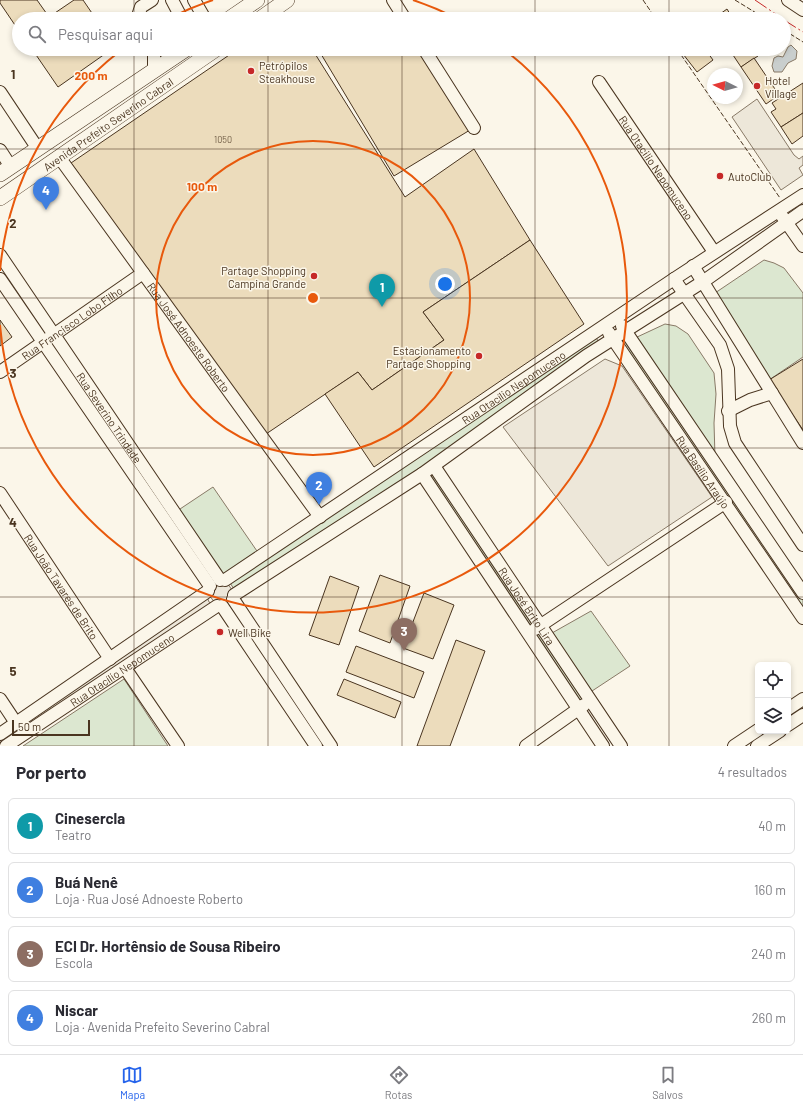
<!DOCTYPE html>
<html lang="pt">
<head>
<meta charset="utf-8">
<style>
  body { margin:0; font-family:Barlow,sans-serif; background:#f2f2f3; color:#2b2b33 }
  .controls { position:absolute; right:12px; bottom:12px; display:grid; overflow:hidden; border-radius:6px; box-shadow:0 2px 6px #0003 }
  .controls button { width:36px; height:36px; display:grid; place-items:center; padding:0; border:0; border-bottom:1px solid #e1e1e2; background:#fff; color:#2b2b33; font:20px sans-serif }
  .compass { position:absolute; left:707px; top:68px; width:36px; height:36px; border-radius:50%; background:#fff; box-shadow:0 2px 6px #0003; rotate:275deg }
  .scale { position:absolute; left:12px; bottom:10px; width:78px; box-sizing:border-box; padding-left:4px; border:2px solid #4a3520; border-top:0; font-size:11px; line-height:14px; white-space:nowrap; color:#4a3520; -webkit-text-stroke:3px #fbf6e9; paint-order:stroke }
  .you { position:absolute; left:445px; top:284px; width:14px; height:14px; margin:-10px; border:3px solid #fff; border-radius:50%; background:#1a73e8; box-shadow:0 0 0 6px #1a73e833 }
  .badge { display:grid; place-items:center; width:26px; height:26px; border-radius:50%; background:#2563eb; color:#fff; font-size:13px; font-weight:700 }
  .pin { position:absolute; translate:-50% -33px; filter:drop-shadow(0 1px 2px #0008) }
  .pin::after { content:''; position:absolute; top:21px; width:14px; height:12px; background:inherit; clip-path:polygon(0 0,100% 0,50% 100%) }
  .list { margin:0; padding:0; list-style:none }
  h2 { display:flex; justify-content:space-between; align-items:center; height:52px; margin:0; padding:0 16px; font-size:17px }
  h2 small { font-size:13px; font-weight:400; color:#7c7c81 }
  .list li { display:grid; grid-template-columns:26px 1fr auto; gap:12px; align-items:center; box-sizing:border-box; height:56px; margin:0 8px 8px; padding:0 8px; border:1px solid #e1e1e2; border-radius:6px }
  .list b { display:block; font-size:15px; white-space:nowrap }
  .list p { margin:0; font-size:13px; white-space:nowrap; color:#7c7c81 }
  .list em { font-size:13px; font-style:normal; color:#7c7c81 }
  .icon { flex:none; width:22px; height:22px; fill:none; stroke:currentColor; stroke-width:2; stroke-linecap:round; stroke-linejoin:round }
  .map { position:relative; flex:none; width:803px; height:746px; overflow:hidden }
  .search { position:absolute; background:#fff; box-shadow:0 2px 6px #0003; left:12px; right:12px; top:12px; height:44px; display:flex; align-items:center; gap:10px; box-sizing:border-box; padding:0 14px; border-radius:22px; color:#7c7c81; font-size:15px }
  .sheet { height:308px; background:#fff }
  nav { display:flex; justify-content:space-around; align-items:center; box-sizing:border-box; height:56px; border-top:1px solid #e1e1e2; background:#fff; font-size:11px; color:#7c7c81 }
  nav a { display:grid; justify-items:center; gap:2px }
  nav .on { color:#2563eb }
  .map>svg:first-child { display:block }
  .green { fill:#dce7d0; stroke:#887966 }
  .parking { fill:#ede7d9; stroke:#887966 }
  .water { fill:#c9cecd; stroke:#887966 }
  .building { fill:#ecdcbc; stroke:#4a3520 }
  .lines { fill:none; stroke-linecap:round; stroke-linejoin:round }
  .minor-casing { stroke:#4a3520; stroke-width:14 }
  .major-casing { stroke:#4a3520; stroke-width:16 }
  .minor { stroke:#fbf6e9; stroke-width:12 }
  .major { stroke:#fbf6e9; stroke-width:15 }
  .fence { stroke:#4a3520; stroke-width:1; stroke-dasharray:5 2; stroke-linecap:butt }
  .power { stroke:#c62828; stroke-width:1; stroke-dasharray:14 3 2 3; stroke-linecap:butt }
  .grid { fill:none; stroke:#4a3520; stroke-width:1; stroke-opacity:0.55 }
  .ring { fill:none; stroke:#e8590c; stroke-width:2 }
  .poi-dot { fill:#c62828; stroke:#fbf6e9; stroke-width:1.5 }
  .labels { text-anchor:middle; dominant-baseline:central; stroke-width:3; stroke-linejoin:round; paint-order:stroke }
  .number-label { font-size:9px; fill:#725f47 }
  .poi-label { font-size:11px; fill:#4a3520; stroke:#fbf6e9; text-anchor:start }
  .street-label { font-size:11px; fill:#4a3520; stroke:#fbf6e9 }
  .grid-label { font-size:13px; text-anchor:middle; font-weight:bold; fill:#4a3520; stroke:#fbf6e9; stroke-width:3; stroke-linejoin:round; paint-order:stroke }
  .centre { fill:#e8590c; stroke:#fbf6e9; stroke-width:2 }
  .ring-label { font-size:12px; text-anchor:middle; font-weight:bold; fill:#e8590c; stroke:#fbf6e9; stroke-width:3; stroke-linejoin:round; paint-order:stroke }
</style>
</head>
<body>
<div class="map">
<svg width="803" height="746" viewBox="0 0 803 746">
  <rect width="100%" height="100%" fill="#fbf6e9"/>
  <g class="green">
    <polygon points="764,260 774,263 784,268 803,293 803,357 769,380 715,293"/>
    <polygon points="665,324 676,326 688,334 714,373 716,394 714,423 715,457 635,338"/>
    <polygon points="626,335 803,598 803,615 618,341"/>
    <polygon points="595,336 600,344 414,473 236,592 228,580"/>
    <polygon points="433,467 538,622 528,629 425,473"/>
    <polygon points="213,487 259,554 224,579 177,511"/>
    <polygon points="591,611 630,666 589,693 552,633"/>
    <polygon points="541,628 587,701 576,708 531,635"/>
    <polygon points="124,679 168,746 23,746"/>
  </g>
  <g class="parking">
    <polygon points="757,99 794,155 799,159 803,156 803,165 799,168 803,175 781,190 732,117"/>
    <polygon points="605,359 622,366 712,497 608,566 503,427"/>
    <circle cx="221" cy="593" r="11"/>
    <polygon points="206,594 209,602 215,606 3,746 0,746 0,736"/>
  </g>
  <polygon class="water" points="791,45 797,51 796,59 788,63 782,72 774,72 772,66 774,58 778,56 783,57 788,47"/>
  <g class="building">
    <polygon points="0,0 37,0 49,17 74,0 83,0 96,19 19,19 19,31 0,3"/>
    <polygon points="727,9 733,19 713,19"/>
    <polygon points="398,10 403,19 383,19"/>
    <polygon points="32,49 112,49 58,87"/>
    <polygon points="238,49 312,49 405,197 474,149 530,240 423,312 444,340 372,390 358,372 266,434 71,163"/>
    <polygon points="318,49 421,49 470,130 394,176"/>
    <polygon points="689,49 705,49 713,60 697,72 683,54"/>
    <polygon points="729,49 754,49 758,56 741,67"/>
    <polygon points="754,58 779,95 766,104 741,67"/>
    <polygon points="803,83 803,113 781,127 771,112 776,109 772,103"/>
    <polygon points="803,113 803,136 792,144 781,127"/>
    <polygon points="530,240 584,324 374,467 325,394 358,372 372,390 444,340 423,312"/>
    <polygon points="0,320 12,337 0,346"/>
    <polygon points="803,359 803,430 769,380"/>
    <polygon points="380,575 410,586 390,643 359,631"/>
    <polygon points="330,576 359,587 339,645 309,635"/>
    <polygon points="424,593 454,605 433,659 403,648"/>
    <polygon points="456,640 485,651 450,746 417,746"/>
    <polygon points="356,646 424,672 414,698 346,672"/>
    <polygon points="344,679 401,702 395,718 337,695"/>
  </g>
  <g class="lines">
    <g class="minor-casing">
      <g id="minor">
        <polyline points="172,0 182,19"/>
        <polyline points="194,0 205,19"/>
        <polyline points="393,0 405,19"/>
        <polyline points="788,0 803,10"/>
        <polyline points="137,19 141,7 152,0"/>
        <polyline points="154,49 154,70"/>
        <polyline points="424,49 474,128"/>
        <path id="s1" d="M599,82L714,252"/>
        <polyline points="0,92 38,149"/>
        <polyline points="0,150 11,167"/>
        <path id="s2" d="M59,157L320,517"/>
        <polyline points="782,216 803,246"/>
        <path id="s3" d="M0,255L220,580"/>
        <polyline points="693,266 803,443"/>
        <polyline points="0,279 210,586"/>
        <polyline points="674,279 720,345 728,369 730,426 735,443 803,545"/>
        <polyline points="622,326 803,593"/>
        <path id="s4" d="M609,333L803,618"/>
        <path id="s5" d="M0,372L143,273"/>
        <polyline points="728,411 750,400 772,393"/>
        <path id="s6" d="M434,466L621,746"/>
        <polyline points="422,474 603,746"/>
        <path id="s7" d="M0,493L110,659"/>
        <path id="s8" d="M225,580L674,279L803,195"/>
        <polyline points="234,595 422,474 586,356 704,281 803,211"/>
        <polyline points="233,599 331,746"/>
        <polyline points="222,606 316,746"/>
        <polyline points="535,629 726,502"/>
        <polyline points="125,668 178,746"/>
        <polyline points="0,699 16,723"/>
        <polyline points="788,709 803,699"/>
        <polyline points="788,725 803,715"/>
        <polyline points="0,734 208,591"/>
        <path id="s9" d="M6,746L217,606"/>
        <polyline points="526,746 584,705"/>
        <polyline points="734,746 758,730"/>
        <polyline points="757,746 780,731"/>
      </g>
    </g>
    <g class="major-casing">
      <g id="major">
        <polyline points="229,19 257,0"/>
        <polyline points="260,19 287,0"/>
        <polyline points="0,174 186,49"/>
        <path id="s10" d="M0,198L216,49"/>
      </g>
    </g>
    <use href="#minor" class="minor"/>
    <use href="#major" class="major"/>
    <g class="fence">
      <polyline points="643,0 656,19"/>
      <polyline points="735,0 766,19"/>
      <polyline points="784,30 803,42"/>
      <polyline points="677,49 780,198"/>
    </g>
    <g class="power">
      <polyline points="755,0 783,19"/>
      <polyline points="784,20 803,32"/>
    </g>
  </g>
  <path class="grid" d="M134,0V19M268,0V19M402,0V19M535,0V19M669,0V19M134,49V746M268,49V746M402,49V746M535,49V746M669,49V746M0,149H803M0,298H803M0,448H803M0,597H803"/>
  <g class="ring">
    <circle cx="313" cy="298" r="157"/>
    <path d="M0 271A314 314 0 0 1 120 51M170 18A314 314 0 0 1 213 0M413 0A314 314 0 0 1 456 18M506 51A314 314 0 1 1 0 325"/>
  </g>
  <g class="poi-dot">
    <circle cx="251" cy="71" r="4"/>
    <circle cx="757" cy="86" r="4"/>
    <circle cx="720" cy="176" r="4"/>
    <circle cx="314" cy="276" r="4"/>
    <circle cx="479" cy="356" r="4"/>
    <circle cx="220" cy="632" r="4"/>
  </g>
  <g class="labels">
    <g class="number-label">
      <text x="223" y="139">1050</text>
    </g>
    <g class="poi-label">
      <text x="259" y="65">Petrópilos<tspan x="259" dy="13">Steakhouse</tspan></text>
      <text x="765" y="80">Hotel<tspan x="765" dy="13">Village</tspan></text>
      <text x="728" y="176">AutoClub</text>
      <text x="306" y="270" text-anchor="end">Partage Shopping<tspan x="306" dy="13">Campina Grande</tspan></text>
      <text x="471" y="350" text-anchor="end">Estacionamento<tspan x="471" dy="13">Partage Shopping</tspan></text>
      <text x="228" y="632">Well Bike</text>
    </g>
    <g class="street-label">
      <text stroke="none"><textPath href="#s10" startOffset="131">Avenida Prefeito Severino Cabral</textPath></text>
      <text stroke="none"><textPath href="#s1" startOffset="103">Rua Otacilio Nepomuceno</textPath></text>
      <text stroke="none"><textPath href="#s5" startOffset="87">Rua Francisco Lobo Filho</textPath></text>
      <text stroke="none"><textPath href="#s2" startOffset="222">Rua José Adnoeste Roberto</textPath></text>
      <text stroke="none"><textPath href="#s8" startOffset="347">Rua Otacílio Nepomuceno</textPath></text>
      <text stroke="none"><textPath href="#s3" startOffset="196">Rua Severino Trindade</textPath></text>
      <text stroke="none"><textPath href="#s4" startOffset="168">Rua Basílio Araújo</textPath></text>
      <text stroke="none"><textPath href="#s7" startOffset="112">Rua João Tavares de Brito</textPath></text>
      <text stroke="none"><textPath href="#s6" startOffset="168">Rua José Brito Lira</textPath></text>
      <text stroke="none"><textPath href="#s9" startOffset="139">Rua Otacílio Nepomuceno</textPath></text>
    </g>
  </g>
  <g class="grid-label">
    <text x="13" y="79">1</text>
    <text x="13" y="228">2</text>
    <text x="13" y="378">3</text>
    <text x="13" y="527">4</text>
    <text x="13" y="676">5</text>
  </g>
  <circle cx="313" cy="298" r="6" class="centre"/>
  <g class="ring-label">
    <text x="91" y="80">200 m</text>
    <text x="202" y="191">100 m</text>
  </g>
</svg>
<div class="controls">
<button><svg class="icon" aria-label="locate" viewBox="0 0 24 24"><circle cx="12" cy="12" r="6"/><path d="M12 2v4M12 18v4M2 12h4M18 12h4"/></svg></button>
<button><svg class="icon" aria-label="layers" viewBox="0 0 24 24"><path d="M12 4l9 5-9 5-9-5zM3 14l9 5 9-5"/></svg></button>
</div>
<svg class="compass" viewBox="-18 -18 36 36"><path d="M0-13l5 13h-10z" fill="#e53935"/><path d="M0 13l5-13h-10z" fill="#7c7c81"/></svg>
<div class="scale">50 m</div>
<div class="you"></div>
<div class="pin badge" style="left:382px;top:307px;background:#0f9aa8">1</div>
<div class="pin badge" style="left:319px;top:505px;background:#3f7fe0">2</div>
<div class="pin badge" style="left:404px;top:651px;background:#8d6e63">3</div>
<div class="pin badge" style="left:46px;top:210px;background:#3f7fe0">4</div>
<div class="search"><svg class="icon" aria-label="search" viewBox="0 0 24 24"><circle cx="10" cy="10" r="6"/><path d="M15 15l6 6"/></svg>Pesquisar aqui</div>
</div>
<section class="sheet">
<h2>Por perto<small>4 resultados</small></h2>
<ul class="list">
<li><span class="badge" style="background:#0f9aa8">1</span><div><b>Cinesercla</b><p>Teatro</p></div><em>40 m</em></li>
<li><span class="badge" style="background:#3f7fe0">2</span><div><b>Buá Nenê</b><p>Loja · Rua José Adnoeste Roberto</p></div><em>160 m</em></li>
<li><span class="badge" style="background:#8d6e63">3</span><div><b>ECI Dr. Hortênsio de Sousa Ribeiro</b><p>Escola</p></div><em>240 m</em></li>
<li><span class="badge" style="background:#3f7fe0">4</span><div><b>Niscar</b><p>Loja · Avenida Prefeito Severino Cabral</p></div><em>260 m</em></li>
</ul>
</section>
<nav>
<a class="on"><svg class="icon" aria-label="map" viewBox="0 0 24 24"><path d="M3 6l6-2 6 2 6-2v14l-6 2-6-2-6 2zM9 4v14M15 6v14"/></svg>Mapa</a>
<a><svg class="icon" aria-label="directions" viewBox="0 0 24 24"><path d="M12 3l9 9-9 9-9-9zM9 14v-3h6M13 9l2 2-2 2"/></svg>Rotas</a>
<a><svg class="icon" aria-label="saved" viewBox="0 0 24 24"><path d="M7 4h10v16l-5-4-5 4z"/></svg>Salvos</a>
</nav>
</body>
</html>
